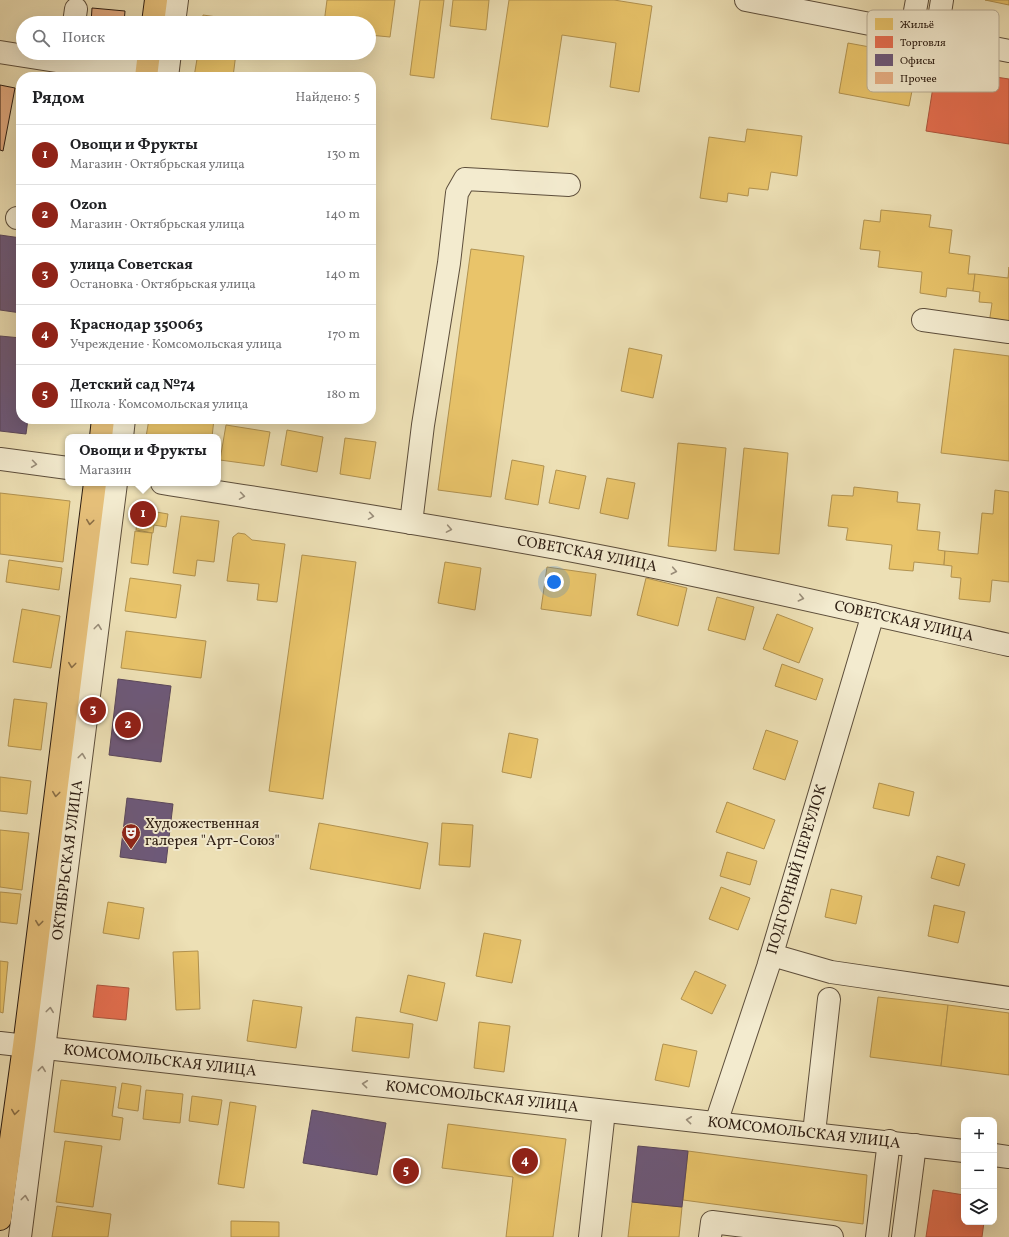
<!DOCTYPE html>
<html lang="ru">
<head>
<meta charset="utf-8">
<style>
  body { margin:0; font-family:Vollkorn,serif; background:#f2f2f2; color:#202124 }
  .controls { position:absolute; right:12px; bottom:12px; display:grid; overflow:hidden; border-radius:8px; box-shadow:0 4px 16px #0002 }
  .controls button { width:36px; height:36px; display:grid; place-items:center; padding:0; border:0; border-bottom:1px solid #e0e0e0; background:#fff; color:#202124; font:20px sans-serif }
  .you { position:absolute; left:554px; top:582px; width:14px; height:14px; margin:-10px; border:3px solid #fff; border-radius:50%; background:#1a73e8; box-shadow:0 0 0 6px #1a73e833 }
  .badge { display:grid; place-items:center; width:26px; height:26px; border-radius:50%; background:#8f2418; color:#fff; font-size:13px; font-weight:700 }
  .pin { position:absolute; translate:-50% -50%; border:2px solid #fff; box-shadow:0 1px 4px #0006 }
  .popup { position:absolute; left:65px; top:434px; width:156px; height:52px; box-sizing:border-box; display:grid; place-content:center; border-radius:8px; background:#fff; filter:drop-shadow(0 1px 3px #0005); font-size:13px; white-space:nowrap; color:#757577 }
  .popup b { font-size:15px; color:#202124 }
  .popup::after { content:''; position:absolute; left:50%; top:100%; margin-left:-8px; border:8px solid transparent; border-top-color:#fff }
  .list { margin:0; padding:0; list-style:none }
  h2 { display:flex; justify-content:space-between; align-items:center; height:52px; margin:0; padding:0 16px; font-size:17px }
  h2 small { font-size:13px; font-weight:400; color:#757577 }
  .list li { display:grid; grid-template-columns:26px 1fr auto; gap:12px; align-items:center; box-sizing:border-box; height:60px; padding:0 16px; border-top:1px solid #e0e0e0 }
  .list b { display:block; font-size:15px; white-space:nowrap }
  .list p { margin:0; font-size:13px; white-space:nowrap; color:#757577 }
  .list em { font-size:13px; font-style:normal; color:#757577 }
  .icon { flex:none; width:22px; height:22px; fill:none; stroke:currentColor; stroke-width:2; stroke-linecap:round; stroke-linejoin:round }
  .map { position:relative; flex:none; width:1009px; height:1237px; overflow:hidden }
  .search { position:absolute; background:#fff; box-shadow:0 4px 16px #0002; left:16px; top:16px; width:360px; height:44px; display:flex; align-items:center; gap:10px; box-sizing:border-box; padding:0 14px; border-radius:22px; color:#757577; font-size:15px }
  .panel { position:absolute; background:#fff; box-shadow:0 4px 16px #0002; left:16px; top:72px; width:360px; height:352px; border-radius:16px }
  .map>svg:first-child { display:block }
  .homes { fill:#e9c46a; stroke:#b19250 }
  .shops { fill:#e76f51; stroke:#af563e }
  .offices { fill:#6d597a; stroke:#5a475b }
  .building { fill:#e5ad82; stroke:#2d1d12 }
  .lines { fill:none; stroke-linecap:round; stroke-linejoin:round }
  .minor-casing { stroke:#5d4e3b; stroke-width:24 }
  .major-casing { stroke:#2d1d12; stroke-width:24 }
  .minor { stroke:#f3ebcf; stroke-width:22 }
  .major { stroke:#e6c07a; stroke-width:22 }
  .oneway { stroke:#9a8e7a }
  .oneway2 { stroke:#8a6e46 }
  .labels { text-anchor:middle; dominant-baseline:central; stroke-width:4; stroke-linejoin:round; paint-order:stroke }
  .street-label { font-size:15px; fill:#2d1d12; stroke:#f3ebcf }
  .poi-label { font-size:15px; fill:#2d1d12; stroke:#f3ebcf; text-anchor:start }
  .key { fill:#f3ebcf; stroke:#b8ad96; stroke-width:1 }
  .key-label { font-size:11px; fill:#2d1d12 }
</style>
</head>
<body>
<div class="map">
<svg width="1009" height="1237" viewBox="0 0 1009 1237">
  <rect width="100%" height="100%" fill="#ede0b5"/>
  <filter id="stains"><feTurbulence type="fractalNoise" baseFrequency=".005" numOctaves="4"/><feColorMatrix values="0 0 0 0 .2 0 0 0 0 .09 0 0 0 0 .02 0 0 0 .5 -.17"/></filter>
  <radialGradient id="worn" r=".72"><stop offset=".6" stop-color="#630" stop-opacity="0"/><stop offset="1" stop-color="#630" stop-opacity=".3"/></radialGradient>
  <g class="homes">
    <polygon points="327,0 395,0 390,37 369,35 369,23 324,23"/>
    <polygon points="420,0 444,0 434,78 410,75"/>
    <polygon points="453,0 489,0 486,30 450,26"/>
    <polygon points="509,0 614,0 652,6 639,92 610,87 616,43 562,35 548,127 491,119"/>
    <polygon points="985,0 1009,0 1009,5"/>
    <polygon points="203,15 259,23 202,23"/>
    <polygon points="848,43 919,56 909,106 839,93"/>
    <polygon points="198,53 236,53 233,77 194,77"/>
    <polygon points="747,129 802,136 797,176 771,172 768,190 749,188 748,196 728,193 727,202 700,198 709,137 745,142"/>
    <polygon points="881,210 931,215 929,227 952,230 949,253 970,256 968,274 975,274 973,291 947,288 946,297 920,293 922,272 878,267 880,251 860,249 864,220 880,222"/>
    <polygon points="471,249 524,256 491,497 438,490"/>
    <polygon points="1009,267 1009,326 989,324 992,303 979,302 980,292 973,291 975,274 1008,278"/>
    <polygon points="629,348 662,355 653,398 621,391"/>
    <polygon points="954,349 1009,356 1009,461 941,453"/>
    <polygon points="149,419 214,419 212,437 146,437"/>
    <polygon points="226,425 270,432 264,466 220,460"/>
    <polygon points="287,430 323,437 317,472 281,465"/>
    <polygon points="345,438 376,442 370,479 340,474"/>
    <polygon points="678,443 726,448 716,551 668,546"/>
    <polygon points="744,448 788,453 779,554 734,550"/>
    <polygon points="512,460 544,466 538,505 505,499"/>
    <polygon points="556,470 586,476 579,509 549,503"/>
    <polygon points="607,478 635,483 628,519 600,513"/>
    <polygon points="854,487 898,492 897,502 920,504 917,530 940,532 938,550 945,551 944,565 914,562 913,571 889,569 892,545 846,540 848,528 828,526 832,495 853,496"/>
    <polygon points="995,490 1009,492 1009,582 992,580 990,602 959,599 961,578 951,577 952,566 944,565 945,551 978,554 982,513 993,514"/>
    <polygon points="0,493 70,501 63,562 0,554"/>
    <polygon points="139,509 168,514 166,527 154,525 153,533 136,530"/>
    <polygon points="181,516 219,521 214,562 197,560 195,576 173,573"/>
    <polygon points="135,531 152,533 148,565 131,563"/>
    <polygon points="238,533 245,534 252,540 285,544 277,602 257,600 259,584 227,581 233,537"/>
    <polygon points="302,555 356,562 323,799 269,791"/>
    <polygon points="9,560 62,568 59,590 6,582"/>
    <polygon points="445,562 481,568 475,610 438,603"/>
    <polygon points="547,567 596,574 591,616 541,609"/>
    <polygon points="130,578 181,585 176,618 125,611"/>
    <polygon points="646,578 687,588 678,626 637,615"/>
    <polygon points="717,597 754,607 745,640 708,630"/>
    <polygon points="22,609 60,616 51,668 13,662"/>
    <polygon points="777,614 813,628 799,663 763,649"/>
    <polygon points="126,631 206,641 201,678 121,668"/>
    <polygon points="782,664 823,679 816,700 775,686"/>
    <polygon points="14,699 47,703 41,750 8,746"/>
    <polygon points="766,730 798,741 785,780 753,769"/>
    <polygon points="509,733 538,739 531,778 502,772"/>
    <polygon points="0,777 31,781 27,814 0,811"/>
    <polygon points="879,783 914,792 909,816 873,808"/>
    <polygon points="727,802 775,820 764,849 716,832"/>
    <polygon points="319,823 428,843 420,889 310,869"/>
    <polygon points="442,823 473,825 470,867 439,865"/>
    <polygon points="0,830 29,833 22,890 0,887"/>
    <polygon points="727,852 757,861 750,885 720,876"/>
    <polygon points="937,856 965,864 959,886 931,878"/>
    <polygon points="721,887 750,898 738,930 709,919"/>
    <polygon points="831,889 862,896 856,924 825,917"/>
    <polygon points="0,892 21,894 17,924 0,922"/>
    <polygon points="108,902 144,908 139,939 103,933"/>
    <polygon points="934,905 965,912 958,943 928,936"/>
    <polygon points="484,933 521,940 512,983 476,976"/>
    <polygon points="198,951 200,1009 176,1010 173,952"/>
    <polygon points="0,961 8,962 3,1013 0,1012"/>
    <polygon points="695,971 726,985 712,1014 681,999"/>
    <polygon points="408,975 445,983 437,1021 400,1012"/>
    <polygon points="878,997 948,1005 941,1066 870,1057"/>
    <polygon points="253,1000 302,1007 296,1048 247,1041"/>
    <polygon points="948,1005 1009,1013 1009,1075 941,1066"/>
    <polygon points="356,1017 413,1024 409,1058 352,1051"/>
    <polygon points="479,1022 510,1026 504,1072 474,1068"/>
    <polygon points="663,1044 697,1051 689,1087 655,1080"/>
    <polygon points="61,1080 116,1087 112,1116 123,1118 120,1140 54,1132"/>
    <polygon points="122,1083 141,1086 138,1111 118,1108"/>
    <polygon points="146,1090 183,1094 180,1123 143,1119"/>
    <polygon points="192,1096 222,1100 218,1125 189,1121"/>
    <polygon points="230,1102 256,1106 244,1188 218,1184"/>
    <polygon points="448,1124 566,1139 553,1237 506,1237 513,1177 442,1168"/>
    <polygon points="65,1141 102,1146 93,1207 56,1202"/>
    <polygon points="688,1151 867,1175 863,1224 683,1200"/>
    <polygon points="632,1202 682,1207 679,1237 628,1237"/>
    <polygon points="57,1206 111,1214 108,1237 52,1237"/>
    <polygon points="231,1221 279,1222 279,1237 231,1237"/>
  </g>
  <g class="shops">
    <polygon points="936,68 1009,79 1009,144 926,131"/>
    <polygon points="97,985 129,988 126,1020 93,1017"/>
    <polygon points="933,1190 964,1195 964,1222 984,1222 982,1237 926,1237"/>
  </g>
  <g class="offices">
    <polygon points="0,235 21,238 21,313 0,310"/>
    <polygon points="0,336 21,338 21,419 28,419 26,434 0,431"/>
    <polygon points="118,679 171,686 161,762 109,755"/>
    <polygon points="127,798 173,804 166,863 120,857"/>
    <polygon points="312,1110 386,1123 377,1175 303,1163"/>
    <polygon points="638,1146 688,1151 682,1207 632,1202"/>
  </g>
  <g class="building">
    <polygon points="92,8 125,11 124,23 91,23"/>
    <polygon points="88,53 121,53 121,58 88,54"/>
    <polygon points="0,85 15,88 3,151 0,150"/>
  </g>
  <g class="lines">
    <g class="minor-casing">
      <g id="minor">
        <polyline points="746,0 1009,51"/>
        <polyline points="74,23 76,9"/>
        <polyline points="174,23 177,0"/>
        <polyline points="911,33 917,0"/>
        <polyline points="936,38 942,0"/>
        <polyline points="0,52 69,63 147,72"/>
        <polyline points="167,77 170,53"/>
        <polyline points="17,218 21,218"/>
        <polyline points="923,320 1009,332"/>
        <polyline points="122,437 124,419"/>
        <polyline points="0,459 68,468"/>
        <path id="s1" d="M162,483C298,505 433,525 568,550C716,578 862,612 1009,645"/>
        <polyline points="411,523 423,425 449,263 457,193 465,179 569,185"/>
        <polyline points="772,955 831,972 1009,998"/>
        <path id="s2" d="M0,1043L964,1151"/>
        <path id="s3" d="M716,1123L768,967L873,614"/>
        <polyline points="814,1133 829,999"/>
        <polyline points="994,1155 1009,1157"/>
        <path id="s4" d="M20,1237L116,483"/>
        <polyline points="590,1237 604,1111"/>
        <polyline points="710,1237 712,1222 832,1237"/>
        <polyline points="877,1237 889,1141"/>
        <polyline points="903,1237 915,1145"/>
      </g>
    </g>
    <g class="major-casing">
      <g id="major">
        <polyline points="153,23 156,0"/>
        <polyline points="146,77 149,53"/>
        <polyline points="101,437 103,419"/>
        <polyline points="0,1219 24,1046 95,483"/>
      </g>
    </g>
    <use href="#minor" class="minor"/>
    <use href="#major" class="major"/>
  </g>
  <defs><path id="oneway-chevron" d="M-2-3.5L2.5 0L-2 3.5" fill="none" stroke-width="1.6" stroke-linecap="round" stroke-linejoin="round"/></defs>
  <g class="oneway">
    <use href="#oneway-chevron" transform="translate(34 464) rotate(8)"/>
    <use href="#oneway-chevron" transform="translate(242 496) rotate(9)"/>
    <use href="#oneway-chevron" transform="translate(371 516) rotate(9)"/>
    <use href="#oneway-chevron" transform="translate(449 529) rotate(10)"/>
    <use href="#oneway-chevron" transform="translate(674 571) rotate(11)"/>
    <use href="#oneway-chevron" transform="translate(801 598) rotate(13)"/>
    <use href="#oneway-chevron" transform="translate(98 627) rotate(-83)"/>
    <use href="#oneway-chevron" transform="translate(82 756) rotate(-83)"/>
    <use href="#oneway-chevron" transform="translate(50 1010) rotate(-83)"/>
    <use href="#oneway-chevron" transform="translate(42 1069) rotate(-83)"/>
    <use href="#oneway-chevron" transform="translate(365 1084) rotate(-174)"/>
    <use href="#oneway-chevron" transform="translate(689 1120) rotate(-174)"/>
    <use href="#oneway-chevron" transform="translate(25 1198) rotate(-83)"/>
  </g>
  <g class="oneway2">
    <use href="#oneway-chevron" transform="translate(90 522) rotate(97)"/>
    <use href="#oneway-chevron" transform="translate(72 665) rotate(97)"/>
    <use href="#oneway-chevron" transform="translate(56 794) rotate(97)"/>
    <use href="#oneway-chevron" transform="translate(39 923) rotate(97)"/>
    <use href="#oneway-chevron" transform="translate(15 1112) rotate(98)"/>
  </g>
  <defs>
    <g id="theatre-pin" transform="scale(1)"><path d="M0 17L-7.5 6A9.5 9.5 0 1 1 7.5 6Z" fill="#8f2418" stroke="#f3ebcf"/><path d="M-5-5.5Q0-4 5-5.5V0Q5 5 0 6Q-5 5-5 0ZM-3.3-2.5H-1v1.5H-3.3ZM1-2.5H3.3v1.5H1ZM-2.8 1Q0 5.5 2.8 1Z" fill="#fff"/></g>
  </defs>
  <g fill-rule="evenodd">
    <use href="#theatre-pin" x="131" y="833"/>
  </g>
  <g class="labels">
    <g class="street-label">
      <text stroke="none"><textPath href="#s1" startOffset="431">СОВЕТСКАЯ УЛИЦА</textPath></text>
      <text stroke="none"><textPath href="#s1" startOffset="755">СОВЕТСКАЯ УЛИЦА</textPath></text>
      <text stroke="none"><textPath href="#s4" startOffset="380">ОКТЯБРЬСКАЯ УЛИЦА</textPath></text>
      <text stroke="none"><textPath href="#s3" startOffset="266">ПОДГОРНЫЙ ПЕРЕУЛОК</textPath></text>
      <text stroke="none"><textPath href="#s2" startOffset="161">КОМСОМОЛЬСКАЯ УЛИЦА</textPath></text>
      <text stroke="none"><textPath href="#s2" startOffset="485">КОМСОМОЛЬСКАЯ УЛИЦА</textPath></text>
      <text stroke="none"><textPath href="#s2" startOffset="809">КОМСОМОЛЬСКАЯ УЛИЦА</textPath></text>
    </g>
    <g class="poi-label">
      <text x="145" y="824">Художественная<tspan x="145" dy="17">галерея "Арт-Союз"</tspan></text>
    </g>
  </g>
  <rect x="867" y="10" width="132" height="82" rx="6" class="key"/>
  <rect x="875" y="18" width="18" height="12" fill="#e9c46a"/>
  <rect x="875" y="36" width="18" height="12" fill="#e76f51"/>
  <rect x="875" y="54" width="18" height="12" fill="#6d597a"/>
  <rect x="875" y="72" width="18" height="12" fill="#e5ad82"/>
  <g class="key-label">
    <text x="900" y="28">Жильё</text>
    <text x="900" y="46">Торговля</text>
    <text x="900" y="64">Офисы</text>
    <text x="900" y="82">Прочее</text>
  </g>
  <rect width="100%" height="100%" filter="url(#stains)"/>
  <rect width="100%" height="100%" fill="url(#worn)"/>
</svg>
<div class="controls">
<button>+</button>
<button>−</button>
<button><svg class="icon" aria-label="layers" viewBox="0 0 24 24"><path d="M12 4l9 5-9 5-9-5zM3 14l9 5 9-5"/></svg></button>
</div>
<div class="you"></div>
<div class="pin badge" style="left:143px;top:514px">1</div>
<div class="popup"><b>Овощи и Фрукты</b>Магазин</div>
<div class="pin badge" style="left:128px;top:725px">2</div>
<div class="pin badge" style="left:93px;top:710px">3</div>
<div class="pin badge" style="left:525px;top:1161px">4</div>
<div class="pin badge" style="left:406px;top:1171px">5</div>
<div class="search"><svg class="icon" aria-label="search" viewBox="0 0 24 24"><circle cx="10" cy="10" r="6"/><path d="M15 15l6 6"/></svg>Поиск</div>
<section class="panel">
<h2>Рядом<small>Найдено: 5</small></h2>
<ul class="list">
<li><span class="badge">1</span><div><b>Овощи и Фрукты</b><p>Магазин · Октябрьская улица</p></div><em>130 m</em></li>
<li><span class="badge">2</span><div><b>Ozon</b><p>Магазин · Октябрьская улица</p></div><em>140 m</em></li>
<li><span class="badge">3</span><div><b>улица Советская</b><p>Остановка · Октябрьская улица</p></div><em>140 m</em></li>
<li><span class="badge">4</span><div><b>Краснодар 350063</b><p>Учреждение · Комсомольская улица</p></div><em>170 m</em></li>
<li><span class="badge">5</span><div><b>Детский сад №74</b><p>Школа · Комсомольская улица</p></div><em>180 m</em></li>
</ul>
</section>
</div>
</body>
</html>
